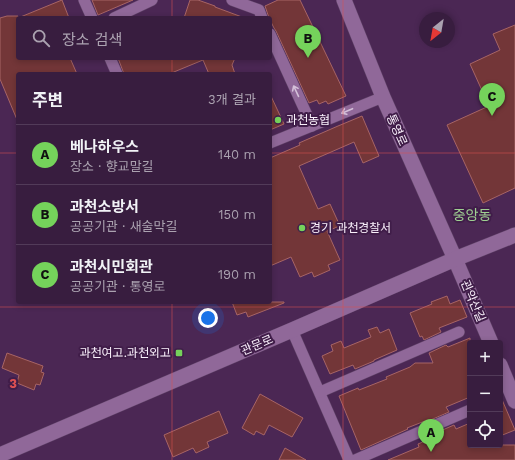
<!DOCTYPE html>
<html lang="ko">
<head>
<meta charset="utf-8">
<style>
  body { margin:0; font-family:"Work Sans","Noto Sans KR",sans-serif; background:#3f2646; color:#f1f3f6 }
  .controls { position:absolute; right:12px; bottom:12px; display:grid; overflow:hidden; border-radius:4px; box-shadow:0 2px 6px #0003 }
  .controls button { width:36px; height:36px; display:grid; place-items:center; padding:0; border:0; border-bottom:1px solid #523b59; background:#381d3f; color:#f1f3f6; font:20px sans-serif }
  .compass { position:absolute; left:419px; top:12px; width:36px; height:36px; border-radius:50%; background:#381d3f; box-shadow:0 2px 6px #0003; rotate:211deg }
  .you { position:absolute; left:208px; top:318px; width:14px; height:14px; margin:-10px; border:3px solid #fff; border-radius:50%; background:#1a73e8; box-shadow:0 0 0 6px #1a73e833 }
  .badge { display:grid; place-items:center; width:26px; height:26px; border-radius:50%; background:#75d25b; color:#111; font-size:13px; font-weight:700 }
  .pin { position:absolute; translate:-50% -33px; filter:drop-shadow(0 1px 2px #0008) }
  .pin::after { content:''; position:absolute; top:21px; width:14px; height:12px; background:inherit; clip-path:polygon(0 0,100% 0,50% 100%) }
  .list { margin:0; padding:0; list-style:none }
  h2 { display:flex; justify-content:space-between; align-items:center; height:52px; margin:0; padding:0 16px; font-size:17px }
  h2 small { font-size:13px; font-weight:400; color:#aba2b0 }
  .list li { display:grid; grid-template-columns:26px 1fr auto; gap:12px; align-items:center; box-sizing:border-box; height:60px; padding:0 16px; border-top:1px solid #523b59 }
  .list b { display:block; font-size:15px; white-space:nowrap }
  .list p { margin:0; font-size:13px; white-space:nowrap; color:#aba2b0 }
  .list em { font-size:13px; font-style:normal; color:#aba2b0 }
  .icon { flex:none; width:22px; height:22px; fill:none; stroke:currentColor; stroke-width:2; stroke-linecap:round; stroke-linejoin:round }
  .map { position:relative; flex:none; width:515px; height:460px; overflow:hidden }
  .search { position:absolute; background:#381d3f; box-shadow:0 2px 6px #0003; left:16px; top:16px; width:256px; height:44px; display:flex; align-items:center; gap:10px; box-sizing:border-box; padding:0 14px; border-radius:4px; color:#aba2b0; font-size:15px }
  .panel { position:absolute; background:#381d3f; box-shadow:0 2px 6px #0003; left:16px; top:72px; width:256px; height:232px; border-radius:4px }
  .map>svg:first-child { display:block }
  .building { fill:#733638; stroke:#a76465 }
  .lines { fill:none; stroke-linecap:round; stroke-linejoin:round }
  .street-casing { stroke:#604368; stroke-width:12 }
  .secondary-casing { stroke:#604368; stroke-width:16 }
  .street { stroke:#906899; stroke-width:11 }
  .secondary { stroke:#906899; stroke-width:15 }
  .oneway { stroke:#d4c0d9 }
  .grid { fill:none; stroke:#dd5052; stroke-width:1; stroke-opacity:0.55 }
  .poi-dot { fill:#75d25b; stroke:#401d49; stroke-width:1.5 }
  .labels { text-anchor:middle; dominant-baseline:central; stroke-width:4; stroke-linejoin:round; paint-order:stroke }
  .poi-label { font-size:12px; fill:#f9f0fb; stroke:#401d49; text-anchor:start }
  .street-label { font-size:12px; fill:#f9f0fb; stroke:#401d49 }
  .quarter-label { font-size:14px; fill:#9fd092; stroke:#401d49 }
  .grid-label { font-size:13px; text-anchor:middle; font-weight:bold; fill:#dd5052; stroke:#401d49; stroke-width:4; stroke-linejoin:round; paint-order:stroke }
</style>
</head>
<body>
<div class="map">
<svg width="515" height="460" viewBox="0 0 515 460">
  <rect width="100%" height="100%" fill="#4b2754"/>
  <g class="building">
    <polygon points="62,0 69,18 18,18 18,58 70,58 77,74 18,74 18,122 0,79 0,18 7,16 18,16 18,18"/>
    <polygon points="92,0 133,0 98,15"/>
    <polygon points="190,0 198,0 215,6 215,7 242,17 242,18 184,18"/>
    <polygon points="278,0 300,0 346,96 328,104 326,101 319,104 317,100 309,103 276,31 274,28 270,20 270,18 269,18 265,6"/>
    <polygon points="515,25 515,188 483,203 447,125 489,106 470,64 500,50 493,34"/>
    <polygon points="118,58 235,58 232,65 235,74 209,74 203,60 169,74 124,74"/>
    <polygon points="270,94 284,124 270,130"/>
    <polygon points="362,116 379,156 363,163 354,142 299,166 318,209 330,204 340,226 327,231 340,260 328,265 330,270 314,277 312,272 300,277 291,257 270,266 270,158 300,145 299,143 338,126"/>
    <polygon points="447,296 450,304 460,300 467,317 439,328 441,332 424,340 422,336 420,337 410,313 432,304 431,302"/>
    <polygon points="232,302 284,302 284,303 248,317 246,312 237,315"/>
    <polygon points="377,327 380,333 389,329 397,350 374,360 374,361 355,369 353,365 330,374 322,356 333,351 331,345 341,341 344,348 371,337 368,330"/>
    <polygon points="470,338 470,397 446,407 449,412 426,422 425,421 407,428 408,429 361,450 339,396 358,388 359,390 387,379 386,377 410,367 415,363 433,363 429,353 446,345 448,347"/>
    <polygon points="7,353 43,366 41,372 44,373 40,385 36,384 34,390 17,383 19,375 2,368"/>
    <polygon points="260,394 303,418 292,437 269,425 264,435 256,431 254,435 242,428"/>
    <polygon points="500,395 515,430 500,436"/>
    <polygon points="219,411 228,433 207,442 209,447 196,453 193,448 173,457 164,435"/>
    <polygon points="470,423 470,445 515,445 515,460 388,460 419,447 418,444 432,438 431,435 454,425 456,429"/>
    <polygon points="285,448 306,460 279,460"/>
  </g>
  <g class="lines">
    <g class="street-casing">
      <g id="street">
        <polyline points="84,0 92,18"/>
        <polyline points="232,0 259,10 262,18"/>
        <polyline points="114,18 152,0"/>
        <polyline points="270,34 312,126"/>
        <polyline points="110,58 117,74"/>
        <polyline points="270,143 383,97"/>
        <polyline points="292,330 349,460"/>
        <polyline points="320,392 459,332"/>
        <polyline points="355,460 470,410"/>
      </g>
    </g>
    <g class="secondary-casing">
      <g id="secondary">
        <polyline points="344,0 383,97 455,259 491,343"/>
        <polyline points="500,365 515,401"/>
        <polyline points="0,455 292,330 455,259 515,235"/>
      </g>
    </g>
    <use href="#street" class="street"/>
    <use href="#secondary" class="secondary"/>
  </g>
  <defs><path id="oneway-shaft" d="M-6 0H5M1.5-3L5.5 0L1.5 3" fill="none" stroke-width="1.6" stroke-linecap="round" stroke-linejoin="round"/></defs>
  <g class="oneway">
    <use href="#oneway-shaft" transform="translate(296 91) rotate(-115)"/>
    <use href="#oneway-shaft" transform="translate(347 111) rotate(157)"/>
  </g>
  <path class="grid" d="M172,0V18M343,0V460M172,58V74M0,153H18M270,153H515M172,302V460M0,307H515"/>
  <g class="poi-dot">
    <circle cx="278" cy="120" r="4"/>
    <circle cx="302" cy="228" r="4"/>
    <rect x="175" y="349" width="8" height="8" rx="2"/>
  </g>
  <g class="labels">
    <g class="poi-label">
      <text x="286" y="120">과천농협</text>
      <text x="310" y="228">경기 과천경찰서</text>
      <text x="171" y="353" text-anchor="end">과천여고.과천외고</text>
    </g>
    <g class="street-label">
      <text transform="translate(397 130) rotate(66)">통영로</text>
      <text transform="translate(473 301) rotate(67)">관악산길</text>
      <text transform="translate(257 345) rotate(-23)">관문로</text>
    </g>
    <g class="quarter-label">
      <text x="472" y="215">중앙동</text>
    </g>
  </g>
  <g class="grid-label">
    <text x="13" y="388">3</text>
  </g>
</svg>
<div class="controls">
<button>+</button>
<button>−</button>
<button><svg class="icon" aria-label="locate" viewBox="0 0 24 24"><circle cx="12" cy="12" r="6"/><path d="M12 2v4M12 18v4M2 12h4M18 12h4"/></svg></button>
</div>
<svg class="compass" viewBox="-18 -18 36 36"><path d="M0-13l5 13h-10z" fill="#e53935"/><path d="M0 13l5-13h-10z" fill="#aba2b0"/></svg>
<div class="you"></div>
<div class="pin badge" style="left:431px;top:452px">A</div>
<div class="pin badge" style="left:308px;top:58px">B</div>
<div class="pin badge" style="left:492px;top:116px">C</div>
<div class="search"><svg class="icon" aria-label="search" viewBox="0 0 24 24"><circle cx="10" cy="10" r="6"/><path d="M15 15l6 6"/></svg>장소 검색</div>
<section class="panel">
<h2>주변<small>3개 결과</small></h2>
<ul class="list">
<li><span class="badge">A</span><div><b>베나하우스</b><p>장소 · 향교말길</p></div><em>140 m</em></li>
<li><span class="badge">B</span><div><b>과천소방서</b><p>공공기관 · 새술막길</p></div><em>150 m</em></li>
<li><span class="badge">C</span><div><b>과천시민회관</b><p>공공기관 · 통영로</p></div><em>190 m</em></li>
</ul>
</section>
</div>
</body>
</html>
